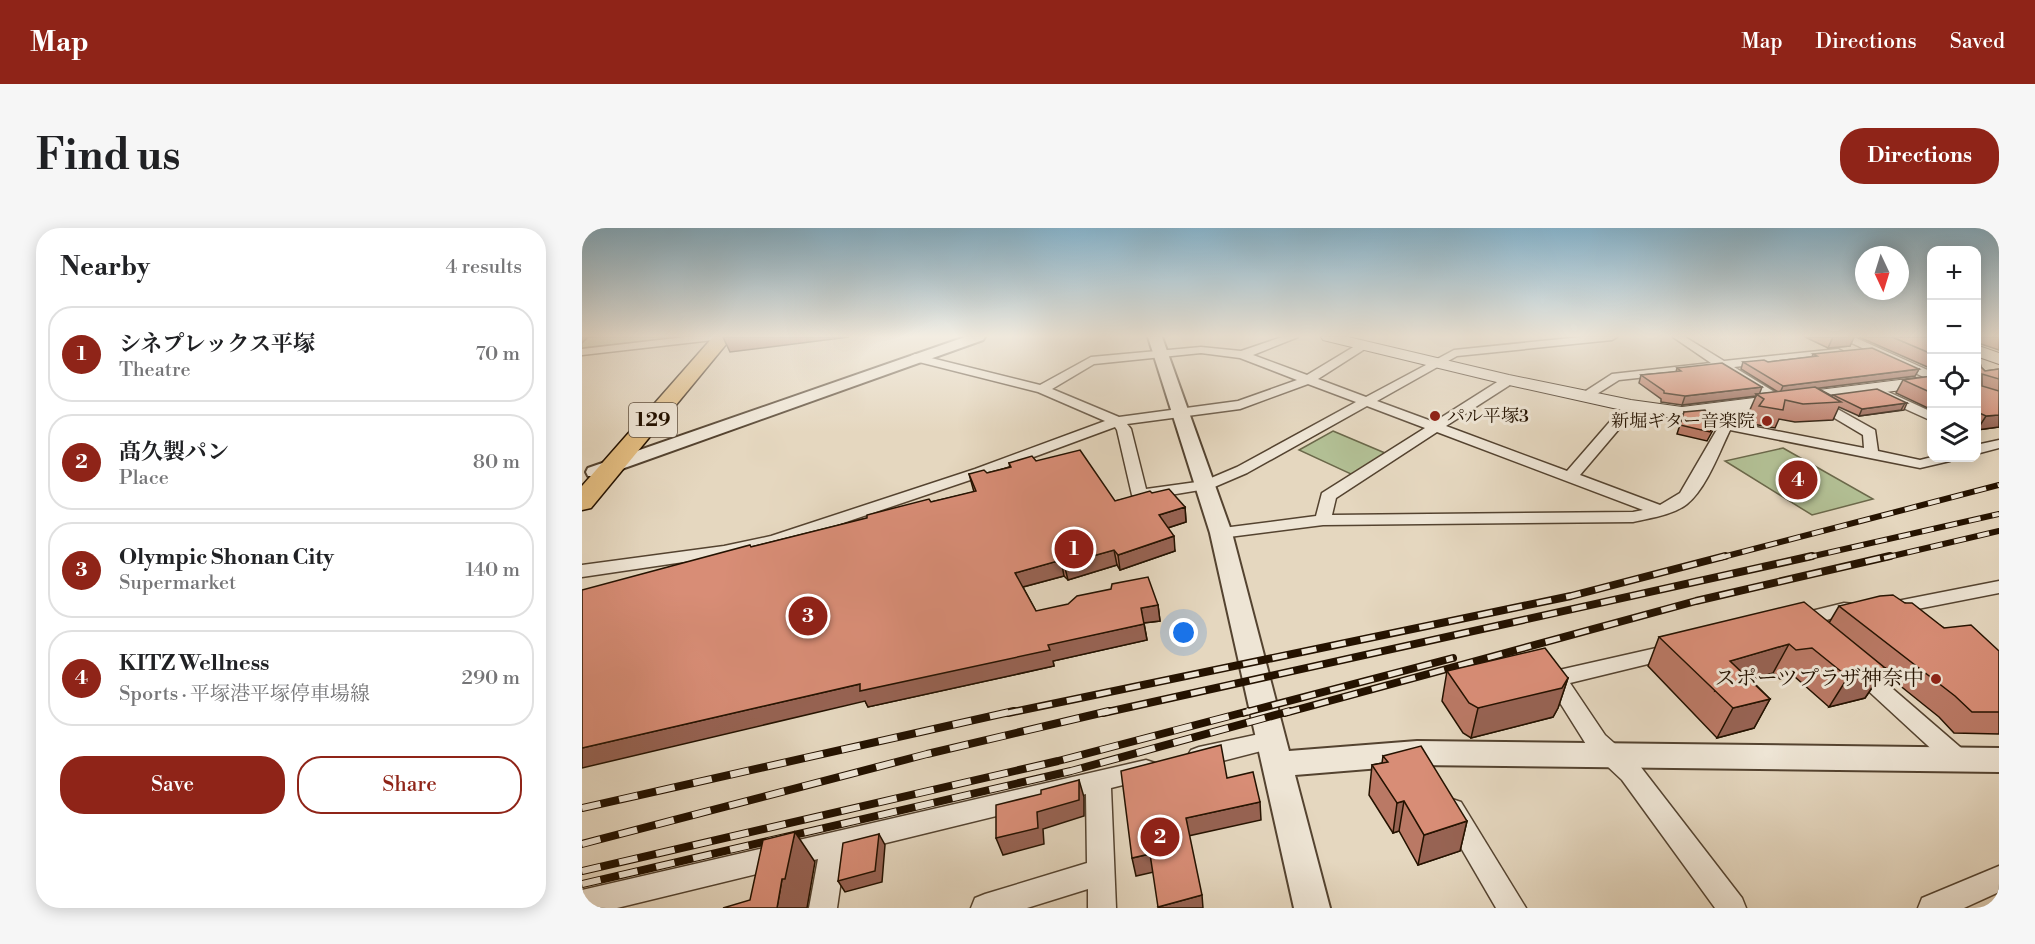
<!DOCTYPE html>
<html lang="en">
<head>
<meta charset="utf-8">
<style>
  body { margin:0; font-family:"Libre Bodoni","Noto Serif JP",serif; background:#f6f6f6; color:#202124 }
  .controls { position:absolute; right:18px; top:18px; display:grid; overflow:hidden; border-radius:12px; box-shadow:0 3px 15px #0003 }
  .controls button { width:54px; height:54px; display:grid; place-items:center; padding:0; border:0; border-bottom:2px solid #e0e0e0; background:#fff; color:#202124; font:30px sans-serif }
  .compass { position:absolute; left:1273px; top:18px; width:54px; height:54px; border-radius:50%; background:#fff; box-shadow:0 3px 15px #0003; rotate:176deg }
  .you { position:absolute; left:602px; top:405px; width:21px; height:21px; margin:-15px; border:4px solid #fff; border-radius:50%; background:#1a73e8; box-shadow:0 0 0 9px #1a73e833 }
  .badge { display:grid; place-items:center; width:39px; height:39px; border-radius:50%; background:#8f2418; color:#fff; font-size:20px; font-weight:700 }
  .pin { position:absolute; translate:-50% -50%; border:3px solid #fff; box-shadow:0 2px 6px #0006 }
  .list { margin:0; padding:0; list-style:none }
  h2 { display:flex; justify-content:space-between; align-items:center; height:78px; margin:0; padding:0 24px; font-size:26px }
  h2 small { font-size:20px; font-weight:400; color:#757577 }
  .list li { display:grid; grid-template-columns:39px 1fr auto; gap:18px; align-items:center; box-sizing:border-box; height:96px; margin:0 12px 12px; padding:0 12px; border:2px solid #e0e0e0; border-radius:24px }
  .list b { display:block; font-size:22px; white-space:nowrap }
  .list p { margin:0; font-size:20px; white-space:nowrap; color:#757577 }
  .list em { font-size:20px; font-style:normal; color:#757577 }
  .actions { display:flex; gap:12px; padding:18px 24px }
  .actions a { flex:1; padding:14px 0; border:2px solid #8f2418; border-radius:24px; text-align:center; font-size:21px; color:#8f2418 }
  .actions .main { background:#8f2418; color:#fff }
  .icon { flex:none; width:33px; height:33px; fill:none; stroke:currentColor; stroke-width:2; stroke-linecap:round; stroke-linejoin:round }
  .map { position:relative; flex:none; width:1417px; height:680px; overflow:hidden; border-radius:24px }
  header { display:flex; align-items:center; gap:36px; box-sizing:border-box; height:84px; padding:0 30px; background:#8f2418; color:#fff }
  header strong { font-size:28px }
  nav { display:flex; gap:33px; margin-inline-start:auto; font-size:21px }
  .intro { display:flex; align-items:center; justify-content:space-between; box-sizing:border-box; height:144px; padding:0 36px }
  h1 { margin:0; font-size:42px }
  .button { padding:15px 27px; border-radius:24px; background:#8f2418; color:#fff; font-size:21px; font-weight:700 }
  main { display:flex; gap:36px; padding:0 36px }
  aside { flex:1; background:#fff; border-radius:24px; box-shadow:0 3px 15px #0003 }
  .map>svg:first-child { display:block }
  .green { fill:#b2bf94; stroke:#6b684a; stroke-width:1.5 }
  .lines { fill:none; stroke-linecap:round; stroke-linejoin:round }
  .minor-casing { stroke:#544330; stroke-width:3 }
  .tertiary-casing { stroke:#544330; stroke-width:4 }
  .secondary-casing { stroke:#241200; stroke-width:2 }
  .trunk-casing { stroke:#241200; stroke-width:3 }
  .minor { fill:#eee5d5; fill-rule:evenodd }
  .tertiary { fill:#eee5d5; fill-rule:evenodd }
  .secondary { fill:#eee5d5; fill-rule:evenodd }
  .trunk { fill:#e2bc80; fill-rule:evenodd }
  .rail-far2-casing { stroke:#241200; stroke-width:6 }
  .rail-far1-casing { stroke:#241200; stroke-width:8 }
  .rail-casing { stroke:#241200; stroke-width:8 }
  .rail-far2 { stroke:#eee5d5; stroke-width:4; stroke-dasharray:12; stroke-linecap:butt }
  .rail-far1 { stroke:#eee5d5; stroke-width:5; stroke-dasharray:15; stroke-linecap:butt }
  .rail { stroke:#eee5d5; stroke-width:6; stroke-dasharray:19; stroke-linecap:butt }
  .wall { fill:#ba7965; stroke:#241200; stroke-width:1.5 }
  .shaded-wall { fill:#976353; stroke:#241200; stroke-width:1.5 }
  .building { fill:#d88d76; stroke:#241200; stroke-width:1.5 }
  .poi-dot { fill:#8f2418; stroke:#eee5d5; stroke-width:2 }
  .labels { text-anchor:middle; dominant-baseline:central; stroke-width:6; stroke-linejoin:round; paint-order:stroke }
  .far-poi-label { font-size:18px; fill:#241200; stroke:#eee5d5; text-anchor:start }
  .shield { fill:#eee5d5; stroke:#615140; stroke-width:1.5 }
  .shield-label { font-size:20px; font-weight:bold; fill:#241200 }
  .poi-label { font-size:21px; fill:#241200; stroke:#eee5d5; text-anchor:end }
</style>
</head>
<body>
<header>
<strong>Map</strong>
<nav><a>Map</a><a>Directions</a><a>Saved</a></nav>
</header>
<div class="intro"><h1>Find us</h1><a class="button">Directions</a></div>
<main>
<aside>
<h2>Nearby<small>4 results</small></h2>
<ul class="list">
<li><span class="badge">1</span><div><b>シネプレックス平塚</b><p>Theatre</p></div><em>70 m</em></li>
<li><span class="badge">2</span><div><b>髙久製パン</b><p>Place</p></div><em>80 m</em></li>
<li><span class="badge">3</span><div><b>Olympic Shonan City</b><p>Supermarket</p></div><em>140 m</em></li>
<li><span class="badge">4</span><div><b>KITZ Wellness</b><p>Sports · 平塚港平塚停車場線</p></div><em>290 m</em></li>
</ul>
<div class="actions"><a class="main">Save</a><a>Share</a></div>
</aside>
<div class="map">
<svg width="1417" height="680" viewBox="0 0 1417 680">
  <rect width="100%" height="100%" fill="#e5d7bf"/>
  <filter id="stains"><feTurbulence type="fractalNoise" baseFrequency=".00333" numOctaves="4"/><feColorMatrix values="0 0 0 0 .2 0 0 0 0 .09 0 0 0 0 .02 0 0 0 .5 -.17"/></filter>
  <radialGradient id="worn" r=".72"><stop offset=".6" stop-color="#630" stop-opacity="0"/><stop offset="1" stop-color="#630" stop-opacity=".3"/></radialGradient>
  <g class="green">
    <polygon points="0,109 99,109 0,120"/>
    <polygon points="751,203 803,225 771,247 717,222"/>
    <polygon points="1201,220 1291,271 1230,287 1143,233"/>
  </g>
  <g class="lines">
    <g class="minor-casing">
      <g id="minor">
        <polygon points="103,109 137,109 131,112 0,127 0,121"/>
        <path d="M700,109H716L671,127L725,147L778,115H786V119L736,151L784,169L872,122L999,109H1035L1030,112L875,128L795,173L852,194L923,149H931L933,152L931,155L864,198L985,243L1044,175H1054L1056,178L1054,181L998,247L1078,277L1098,265L1137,198L1118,186L1116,183L1123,179L1148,194L1282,220L1281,207L1229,176L1228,173L1234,169L1293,202L1296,223L1338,232L1350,229L1370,230L1368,233L1338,240L1148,202C1138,223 1124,261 1105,276C1091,287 1068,290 1051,294L741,297L639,310L633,309L631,305L633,301L734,288L740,265L843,200L785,178L665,245L630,260L558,272L550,267L535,202L533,199L403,247L199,316L142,328L0,349V337L142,318L189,308L393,241L523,193L456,164L329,132V128L333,126L458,157L509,129L619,119L659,123ZM619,125L658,130L715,152L656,173L537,189L470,161L512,136ZM726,156L774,174L655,239L622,253L564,261L549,201L545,196L658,181ZM855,204L1061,282L1051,284L750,287L754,270Z"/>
        <polygon points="1091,109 1103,109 1142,133 1256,121 1262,124 1256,127 1152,139 1202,170 1203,173 1197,177 1138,141 1037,152 1007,171 997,171 996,168 1030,146 1129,135"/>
        <polygon points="1257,109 1272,109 1350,144 1350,153"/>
        <polygon points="1302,162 1350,184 1350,193 1297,169 1296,166"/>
        <polygon points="1417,212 1417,220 1394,226 1394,217"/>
        <polygon points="1417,353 1417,365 1310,386 1303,384 1300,380 1303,376 1310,374"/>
        <polygon points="1262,375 1283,377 1286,381 1283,385 1262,387 1216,400 1209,398 1206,393 1209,388"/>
        <polygon points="1092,416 1099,418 1102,423 1099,428 988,455 1023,507 1058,538 1160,670 1164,680 1133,680 1040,552 1007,521 965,454 969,445 977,442"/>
        <polygon points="1275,433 1282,436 1385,525 1389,532 1385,539 1377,542 1369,539 1268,446 1264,441 1268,436"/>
        <polygon points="691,503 699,506 703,512 699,518 617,539 609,536 605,529 609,522 617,519"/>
        <polygon points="564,532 573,535 576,542 573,549 529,560 534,680 506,680 506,661 445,680 389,680 393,670 403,666 505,635 504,566 263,625 255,680 227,680 236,631 35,680 0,680 0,662"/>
        <polygon points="870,571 879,574 944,680 914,680 857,582 861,574"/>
        <polygon points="1417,638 1417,664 1382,680 1336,680 1340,670"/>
      </g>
    </g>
    <g class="tertiary-casing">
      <g id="tertiary">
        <polygon points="383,109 403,109 401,112 20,248 6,248 4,244 6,240"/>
        <polygon points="566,109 580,109 650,305 707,523 835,513 1417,520 1417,544 835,537 713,547 748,680 712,680 628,305"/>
      </g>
    </g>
    <g class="secondary-casing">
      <g id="secondary">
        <polygon points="739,109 766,109 927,147 1049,172 1100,179 1350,148 1350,158 1100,191 1049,184 927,157 741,112"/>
        <polygon points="1394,117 1417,125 1417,136 1394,128"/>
      </g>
    </g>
    <g class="trunk-casing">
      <polygon id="trunk" points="131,109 150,109 9,280 0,282 0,258"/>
    </g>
    <use href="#minor" class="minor"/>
    <use href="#tertiary" class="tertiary"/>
    <use href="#secondary" class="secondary"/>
    <use href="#trunk" class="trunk"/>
    <g class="rail-far2-casing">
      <g id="rail-far2">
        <polyline points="1137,330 1417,257"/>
        <polyline points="1223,330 1417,286"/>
        <polyline points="1302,330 1417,303"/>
      </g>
    </g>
    <g class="rail-far1-casing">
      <g id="rail-far1">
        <polyline points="426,485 989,368 1143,328"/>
        <polyline points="521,485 1230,328"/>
        <polyline points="661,485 871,430"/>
        <polyline points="703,485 1114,373 1308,328"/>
      </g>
    </g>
    <g class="rail-casing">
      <g id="rail">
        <polyline points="0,580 432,483"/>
        <polyline points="0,616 345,526 527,483"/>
        <polyline points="0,643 476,533 667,483"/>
        <polyline points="0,656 489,543 708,483"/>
      </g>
    </g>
    <use href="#rail-far2" class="rail-far2"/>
    <use href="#rail-far1" class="rail-far1"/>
    <use href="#rail" class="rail"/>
  </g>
  <g class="wall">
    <polygon points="1223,109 1272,109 1268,118 1246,120"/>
    <polygon points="1277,109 1350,109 1350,141"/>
    <polygon points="1395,109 1417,109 1417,122 1396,115 1395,118"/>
    <polygon points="1395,122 1399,139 1403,143 1417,141 1417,199 1395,202"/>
    <polygon points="1231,126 1337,141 1333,148 1235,160 1250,168 1251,167 1325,175 1322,182 1277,188 1257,179 1251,192 1213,194 1197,191 1193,200 1170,196 1173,188 1167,184 1174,168 1100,177 1079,174 1079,171 1057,155 1059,147 1094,144 1095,140 1177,166 1196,164 1159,141 1161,134 1186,134 1230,129"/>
    <polygon points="1350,148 1350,182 1314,165 1321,152"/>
    <polygon points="1102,184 1131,202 1125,213 1095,206"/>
    <polygon points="454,233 533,273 570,265 603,279 604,294 586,300 593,323 538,342 535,337 486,352 482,348 441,359 454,383 576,377 578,393 562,395 565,412 471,433 472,438 286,479 283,473 169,319 349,274 392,264 387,246 405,245 428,239 427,235"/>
    <polygon points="1323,375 1362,400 1417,423 1417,506 1372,505 1357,489 1301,444 1283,470 1247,479 1213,449 1198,451 1191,445 1169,452 1188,471 1172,500 1135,510 1066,438 1077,409 1247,395 1257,378"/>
    <polygon points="865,443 986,450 976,480 971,489 889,510 881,505 860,473"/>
    <polygon points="801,528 885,593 878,623 836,637 817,603 811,605 787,567 790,537 800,535"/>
  </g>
  <g class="shaded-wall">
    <polygon points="0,109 6,109 0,115"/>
    <polygon points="141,109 267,109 148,124"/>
    <polygon points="1251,109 1272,109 1268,118 1246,120"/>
    <polygon points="1399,110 1395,118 1395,111"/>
    <polygon points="1337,141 1333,148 1198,165 1201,158"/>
    <polygon points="1180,159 1177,167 1174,166 1174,168 1100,177 1103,168"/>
    <polygon points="1323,175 1319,182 1277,188 1280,181"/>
    <polygon points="1417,187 1417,199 1395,202 1404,188"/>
    <polygon points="603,279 604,294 579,302 577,287"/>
    <polygon points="592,308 593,323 538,342 536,327"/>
    <polygon points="532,322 535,337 486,352 482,336"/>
    <polygon points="479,332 482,348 437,360 433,345"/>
    <polygon points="576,377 578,393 561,395 559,380"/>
    <polygon points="562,396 565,412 471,433 472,438 286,479 283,473 0,540 0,520 278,456"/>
    <polygon points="1207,416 1191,445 1133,463 1148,433"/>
    <polygon points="1303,440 1283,470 1247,479 1266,449"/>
    <polygon points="986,450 976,480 971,489 889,510 896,480"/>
    <polygon points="1188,471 1172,500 1135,510 1151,480"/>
    <polygon points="497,552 502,569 502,588 461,601 462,616 421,627 414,610 455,584"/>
    <polygon points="822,573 817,603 811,605 815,575"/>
    <polygon points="678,574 679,592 606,608 604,590"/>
    <polygon points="885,593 878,623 836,637 842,607"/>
    <polygon points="213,604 233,634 225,680 195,680 200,651"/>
    <polygon points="297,606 303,617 300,654 263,664 256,653"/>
    <polygon points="568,626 572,644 554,648 550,630"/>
    <polygon points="620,667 621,680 577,680 576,679"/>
  </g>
  <g class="building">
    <polygon points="1310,109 1350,109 1350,126"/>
    <polygon points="1290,120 1337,141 1201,158 1161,134 1182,132 1186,134 1235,128 1231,126"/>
    <polygon points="1395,122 1399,139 1403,143 1417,141 1417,151 1400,146 1400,158 1417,163 1417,187 1404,188 1395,184"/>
    <polygon points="1140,135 1180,159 1103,168 1082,165 1082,163 1059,147 1099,143 1095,140"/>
    <polygon points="1350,148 1350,165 1321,152"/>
    <polygon points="1233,159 1259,174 1221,176 1203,172 1201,182 1177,178 1182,171 1174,166"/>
    <polygon points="1295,161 1325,175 1280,181 1251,167"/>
    <polygon points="1123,182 1134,193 1128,204 1098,197 1102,184"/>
    <polygon points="498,222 533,273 568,263 570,265 587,261 603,279 577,287 592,308 536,327 532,322 482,336 479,332 433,345 454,383 486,376 495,368 529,361 530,356 566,349 576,377 559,380 562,396 466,417 468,422 278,463 278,456 0,520 0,362 168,317 169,319 285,290 285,287 347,271 349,274 394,263 387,246 402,242 405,245 429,239 427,235 450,228 454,233"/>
    <polygon points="1311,367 1323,375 1330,375 1362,400 1389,397 1417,423 1417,484 1390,484 1373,468 1257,378 1298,368"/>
    <polygon points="1222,374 1303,440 1266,449 1230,420 1214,422 1207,416 1148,433 1188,471 1151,480 1077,409"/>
    <polygon points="963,420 986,450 980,460 896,480 887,475 865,443"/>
    <polygon points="639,517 645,550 671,544 678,574 604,590 620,667 576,679 568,626 550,630 539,543"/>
    <polygon points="839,518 885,593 842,607 822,573 815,575 790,537 806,534 801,528"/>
    <polygon points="497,552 497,572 455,584 456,600 414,610 414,577 459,566 459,562"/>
    <polygon points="213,604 203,651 200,651 195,680 141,680 168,672 181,612"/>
    <polygon points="297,606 293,643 256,653 261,615"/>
  </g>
  <linearGradient id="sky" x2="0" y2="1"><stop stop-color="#87b6d0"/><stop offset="0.53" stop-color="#f3ede2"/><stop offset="1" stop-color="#f3ede2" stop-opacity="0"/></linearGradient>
  <rect width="1417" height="204" fill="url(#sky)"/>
  <g class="poi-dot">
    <circle cx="853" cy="188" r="6"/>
    <circle cx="1185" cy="193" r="6"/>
    <circle cx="1354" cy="451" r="6"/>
  </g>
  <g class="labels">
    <g class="far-poi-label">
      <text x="865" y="188">パル平塚3</text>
      <text x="1173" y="193" text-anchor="end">新堀ギター音楽院</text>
    </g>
    <rect class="shield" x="47" y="175" width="48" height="34" rx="4.5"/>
    <g class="shield-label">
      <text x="71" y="192">129</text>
    </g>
    <g class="poi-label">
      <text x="1342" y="451">スポーツプラザ神奈中</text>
    </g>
  </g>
  <rect width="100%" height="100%" filter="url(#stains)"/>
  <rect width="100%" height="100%" fill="url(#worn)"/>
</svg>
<div class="controls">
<button>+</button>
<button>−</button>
<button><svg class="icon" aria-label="locate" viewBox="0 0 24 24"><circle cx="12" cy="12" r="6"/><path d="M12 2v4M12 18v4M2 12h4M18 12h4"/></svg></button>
<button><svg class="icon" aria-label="layers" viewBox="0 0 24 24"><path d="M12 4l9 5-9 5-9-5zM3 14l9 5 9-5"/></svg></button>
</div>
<svg class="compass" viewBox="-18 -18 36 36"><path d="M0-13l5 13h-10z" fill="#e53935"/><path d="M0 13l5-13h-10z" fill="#757577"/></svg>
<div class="you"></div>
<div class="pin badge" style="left:492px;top:321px">1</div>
<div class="pin badge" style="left:578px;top:609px">2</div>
<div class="pin badge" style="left:226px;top:388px">3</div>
<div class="pin badge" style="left:1216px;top:252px">4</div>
</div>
</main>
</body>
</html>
